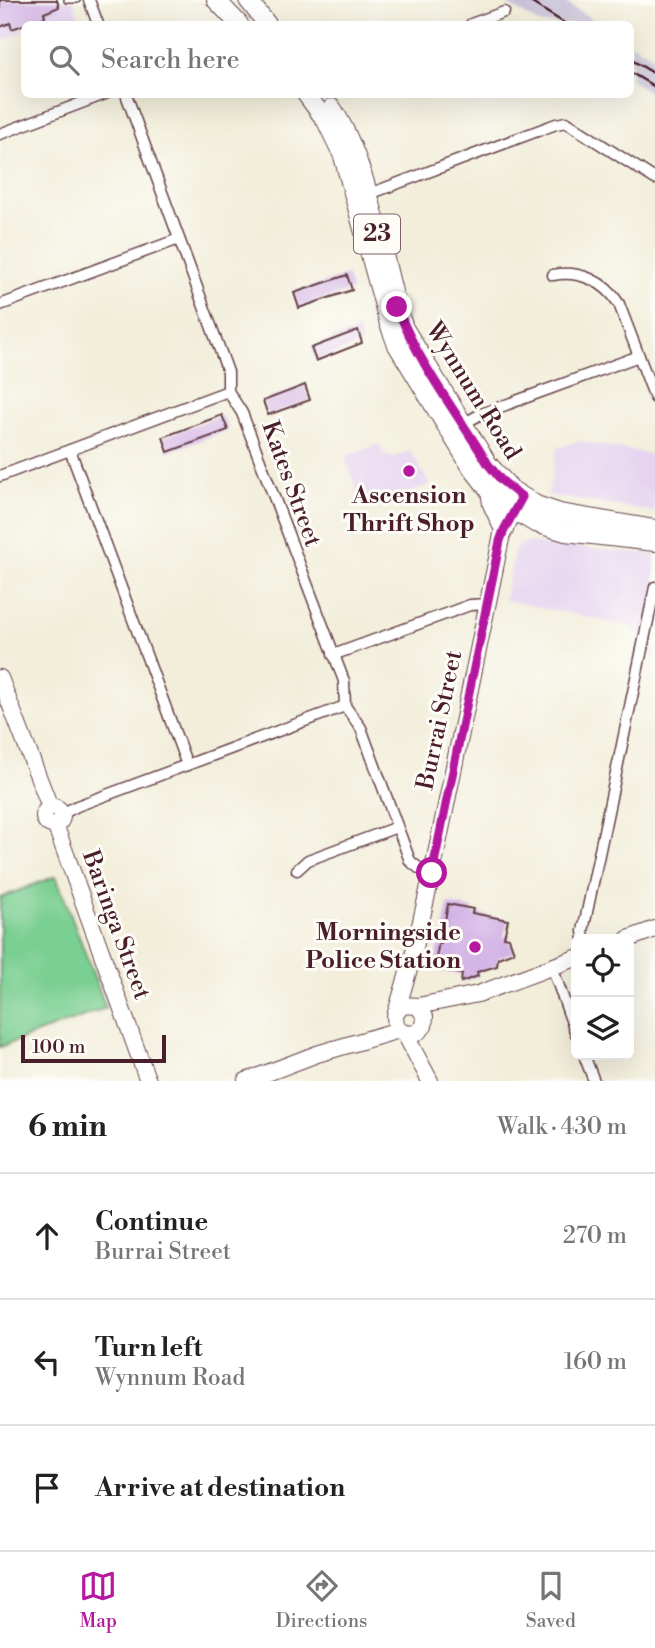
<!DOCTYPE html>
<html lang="en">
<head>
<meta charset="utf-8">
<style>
  body { margin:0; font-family:"Libre Bodoni",serif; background:#f6f6f6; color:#222 }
  .controls { position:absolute; right:21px; bottom:21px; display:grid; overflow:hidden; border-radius:10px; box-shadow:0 7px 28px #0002 }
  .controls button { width:63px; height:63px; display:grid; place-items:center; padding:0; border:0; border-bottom:2px solid #e0e0e0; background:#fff; color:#222; font:35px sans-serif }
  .scale { position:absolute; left:21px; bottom:18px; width:145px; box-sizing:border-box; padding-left:7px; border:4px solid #4a1f2b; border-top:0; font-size:19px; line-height:24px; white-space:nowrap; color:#4a1f2b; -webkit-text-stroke:5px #fdfcf7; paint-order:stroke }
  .stop { position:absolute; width:21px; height:21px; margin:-16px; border:5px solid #b5179e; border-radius:50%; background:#fff }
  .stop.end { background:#b5179e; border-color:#fff; box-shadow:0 2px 7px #0008 }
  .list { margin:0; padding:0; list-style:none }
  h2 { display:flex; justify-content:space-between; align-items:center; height:91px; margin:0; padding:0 28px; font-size:30px }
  h2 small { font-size:23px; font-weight:400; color:#767676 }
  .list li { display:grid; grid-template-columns:46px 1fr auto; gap:21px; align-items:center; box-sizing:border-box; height:126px; padding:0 28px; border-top:2px solid #e0e0e0 }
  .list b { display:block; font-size:26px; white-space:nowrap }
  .list p { margin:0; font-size:23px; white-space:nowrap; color:#767676 }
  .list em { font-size:23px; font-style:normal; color:#767676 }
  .icon { flex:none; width:38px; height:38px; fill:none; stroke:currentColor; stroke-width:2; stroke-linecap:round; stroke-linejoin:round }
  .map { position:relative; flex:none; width:655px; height:1081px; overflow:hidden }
  .search { position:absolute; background:#fff; box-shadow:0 7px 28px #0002; left:21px; right:21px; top:21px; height:77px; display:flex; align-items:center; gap:18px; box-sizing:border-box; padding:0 24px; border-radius:10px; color:#767676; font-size:26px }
  .sheet { height:469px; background:#fff }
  nav { display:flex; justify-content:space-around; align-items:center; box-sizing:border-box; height:98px; border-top:2px solid #e0e0e0; background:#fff; font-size:19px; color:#767676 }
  nav a { display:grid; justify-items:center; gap:4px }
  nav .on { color:#b5179e }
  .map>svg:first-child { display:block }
  .built { fill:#e5d3f0 }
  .industrial { fill:#c7c0d8 }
  .green { fill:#7acf92; stroke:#62775e; stroke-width:2 }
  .building { fill:#d4b4e6 }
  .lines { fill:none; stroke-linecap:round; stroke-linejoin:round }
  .lane-casing { stroke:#633e45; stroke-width:8 }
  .street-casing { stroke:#633e45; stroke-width:13 }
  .secondary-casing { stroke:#633e45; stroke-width:18 }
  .primary-casing { stroke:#633e45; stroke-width:20 }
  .lane { stroke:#fff; stroke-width:5 }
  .street { stroke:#fff; stroke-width:10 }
  .secondary { stroke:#fff; stroke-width:16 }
  .primary { stroke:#fff; stroke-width:18 }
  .rail { stroke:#4a1f2b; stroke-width:2.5 }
  .route { stroke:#b5179e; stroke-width:9 }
  .poi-dot { fill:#b5179e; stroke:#fdfcf7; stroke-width:2.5 }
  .labels { text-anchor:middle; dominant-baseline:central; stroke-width:6; stroke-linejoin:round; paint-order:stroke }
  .shield { fill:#fdfcf7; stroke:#806168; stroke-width:2 }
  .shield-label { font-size:23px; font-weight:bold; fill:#4a1f2b }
  .street-label { font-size:24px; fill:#4a1f2b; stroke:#fdfcf7 }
  .poi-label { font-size:24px; font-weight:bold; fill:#4a1f2b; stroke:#fdfcf7 }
</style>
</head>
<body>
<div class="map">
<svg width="655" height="1081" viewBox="0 0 655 1081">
  <rect width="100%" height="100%" fill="#fdfcf7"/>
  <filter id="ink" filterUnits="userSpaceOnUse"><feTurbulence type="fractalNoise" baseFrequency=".0143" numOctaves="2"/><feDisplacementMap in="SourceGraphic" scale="14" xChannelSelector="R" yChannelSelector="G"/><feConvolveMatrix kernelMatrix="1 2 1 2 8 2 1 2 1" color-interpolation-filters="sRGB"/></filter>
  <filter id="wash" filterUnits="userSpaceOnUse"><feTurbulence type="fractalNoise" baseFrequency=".00686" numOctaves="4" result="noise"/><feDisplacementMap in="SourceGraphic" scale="28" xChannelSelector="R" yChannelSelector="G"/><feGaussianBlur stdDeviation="1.57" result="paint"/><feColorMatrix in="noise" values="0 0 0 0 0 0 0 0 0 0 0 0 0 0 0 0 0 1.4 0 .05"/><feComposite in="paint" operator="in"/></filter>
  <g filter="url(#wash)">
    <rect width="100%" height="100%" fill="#f2eeda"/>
    <g class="built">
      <polygon points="0,0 73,0 79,18 62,24 24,24 24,32 0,41"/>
      <polygon points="578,441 655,455 655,512 548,495 557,448"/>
      <polygon points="379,444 384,454 393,458 410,450 430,485 364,510 345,457"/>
      <polygon points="526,542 655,555 655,661 632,627 504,600 515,548"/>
    </g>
    <g class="industrial">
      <polygon points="501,0 561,0 600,24 540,24"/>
      <polygon points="631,43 655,58 655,96 631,80"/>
    </g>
    <polygon class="green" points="56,876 106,1008 0,1047 0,898"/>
    <g id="blocks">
      <g class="building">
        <polygon points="0,0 57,0 59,7 44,13 45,17 12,29 10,23 0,27"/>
        <polygon points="347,275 352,290 299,308 294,293"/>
        <polygon points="358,330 362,343 316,361 311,348"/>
        <polygon points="305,385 310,400 268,415 263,401"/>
        <polygon points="222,415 228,430 168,452 163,437"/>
        <polygon points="448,904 473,909 472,913 508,920 504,937 509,938 514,952 498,958 497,966 477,972 478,976 461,982 462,974 434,969 439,942 441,943"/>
      </g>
    </g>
  </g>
  <g filter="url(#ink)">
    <use href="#blocks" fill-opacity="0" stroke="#633e45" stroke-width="2"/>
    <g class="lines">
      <g class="lane-casing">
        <polyline id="lane" points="67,0 77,0"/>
      </g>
      <g class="street-casing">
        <g id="street">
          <polyline points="89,0 98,24"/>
          <polyline points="471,24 504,12"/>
          <polyline points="127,97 228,372 228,391 242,413 344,681 345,706 361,728 410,861 420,869 432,873"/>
          <polyline points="0,134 105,94"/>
          <polyline points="364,196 556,124 566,122 655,179"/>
          <path d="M553,275C579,270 605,281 619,304L655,398"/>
          <polyline points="0,305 179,239"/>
          <polyline points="463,424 481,414 639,356"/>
          <polyline points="70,450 187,765"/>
          <polyline points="0,476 228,391"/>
          <polyline points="333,655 470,605 487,604"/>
          <polyline points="62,814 77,806 345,706"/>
          <polyline points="297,870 308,860 397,827"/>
          <polyline points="584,939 583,931 655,587"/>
          <polyline points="552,967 576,1034"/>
          <polyline points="584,1055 594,1081"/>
        </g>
      </g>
      <g class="secondary-casing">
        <g id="secondary">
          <polyline points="0,678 50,807"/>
          <circle cx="53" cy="816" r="9"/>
          <polyline points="55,824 148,1081"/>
          <polyline points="628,939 655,929"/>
          <polyline points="418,1006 478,994 576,958"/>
          <polyline points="396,1013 403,1005 418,1006 425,1017 424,1026 417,1033 405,1034 396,1027 395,1016 413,956 432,873 502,534 521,499"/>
          <polyline points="405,1034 430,1081"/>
          <polyline points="246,1081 317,1054 399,1030"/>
        </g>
      </g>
      <g class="primary-casing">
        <g id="primary">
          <polyline points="216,0 239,24"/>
          <polyline points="248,0 267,24"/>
          <polyline points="306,94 326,121 343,156 389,324 397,345 472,468 490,491 505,505 535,523 565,532 655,542"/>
          <path d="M332,108C367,161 380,245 397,307L404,328L488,464L512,490L536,505L560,513L655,529"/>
          <polyline points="490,491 492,504 504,530"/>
        </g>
      </g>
      <use href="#lane" class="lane"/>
      <use href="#street" class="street"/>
      <use href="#secondary" class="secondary"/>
      <use href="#primary" class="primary"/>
      <g class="rail">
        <polyline points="527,0 566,24"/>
        <polyline points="630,59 655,74"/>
        <polyline points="630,72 655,87"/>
      </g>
    </g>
  </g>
  <g class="lines" filter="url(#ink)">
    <path class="route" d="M397,307C418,363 457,413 488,464L501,480L522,497L504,530L500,541L432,873"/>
  </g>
  <g class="poi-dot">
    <circle cx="409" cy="471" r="7"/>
    <circle cx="475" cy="947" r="7"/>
  </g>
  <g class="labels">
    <rect class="shield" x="354" y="214.5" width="46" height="39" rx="5"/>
    <g class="shield-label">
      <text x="377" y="234">23</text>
    </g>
    <g class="street-label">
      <text transform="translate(473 391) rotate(58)">Wynnum Road</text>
      <text transform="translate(291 484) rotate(70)">Kates Street</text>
      <text transform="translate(440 720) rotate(-78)">Burrai Street</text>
      <text transform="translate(116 925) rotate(70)">Baringa Street</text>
    </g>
    <g class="poi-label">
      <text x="409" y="496">Ascension<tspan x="409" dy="28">Thrift Shop</tspan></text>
      <text x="461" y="933" text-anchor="end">Morningside<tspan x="461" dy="28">Police Station</tspan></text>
    </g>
  </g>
</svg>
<div class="controls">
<button><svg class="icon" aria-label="locate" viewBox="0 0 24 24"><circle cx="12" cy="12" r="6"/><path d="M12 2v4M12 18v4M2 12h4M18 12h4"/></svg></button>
<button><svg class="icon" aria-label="layers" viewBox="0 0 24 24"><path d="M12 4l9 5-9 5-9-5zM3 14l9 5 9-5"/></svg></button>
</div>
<div class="scale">100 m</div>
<div class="stop" style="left:432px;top:873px"></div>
<div class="stop end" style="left:397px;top:307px"></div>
<div class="search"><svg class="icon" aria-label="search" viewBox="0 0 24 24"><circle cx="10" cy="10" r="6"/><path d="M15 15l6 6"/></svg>Search here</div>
</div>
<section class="sheet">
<h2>6 min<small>Walk · 430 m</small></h2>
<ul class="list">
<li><svg class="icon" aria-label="ahead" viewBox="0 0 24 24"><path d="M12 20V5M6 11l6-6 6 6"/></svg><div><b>Continue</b><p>Burrai Street</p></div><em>270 m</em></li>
<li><svg class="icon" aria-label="left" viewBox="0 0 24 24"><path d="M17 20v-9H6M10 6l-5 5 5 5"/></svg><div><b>Turn left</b><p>Wynnum Road</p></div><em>160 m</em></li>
<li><svg class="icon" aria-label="arrive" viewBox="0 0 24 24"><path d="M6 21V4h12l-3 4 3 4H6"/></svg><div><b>Arrive at destination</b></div></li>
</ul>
</section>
<nav>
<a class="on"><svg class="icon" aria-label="map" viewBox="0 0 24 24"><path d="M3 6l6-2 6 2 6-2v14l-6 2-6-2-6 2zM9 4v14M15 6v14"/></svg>Map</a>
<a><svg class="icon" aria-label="directions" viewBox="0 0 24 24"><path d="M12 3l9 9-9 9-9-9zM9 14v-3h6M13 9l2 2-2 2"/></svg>Directions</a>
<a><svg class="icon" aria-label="saved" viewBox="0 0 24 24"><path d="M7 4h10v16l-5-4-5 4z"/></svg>Saved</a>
</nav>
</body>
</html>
